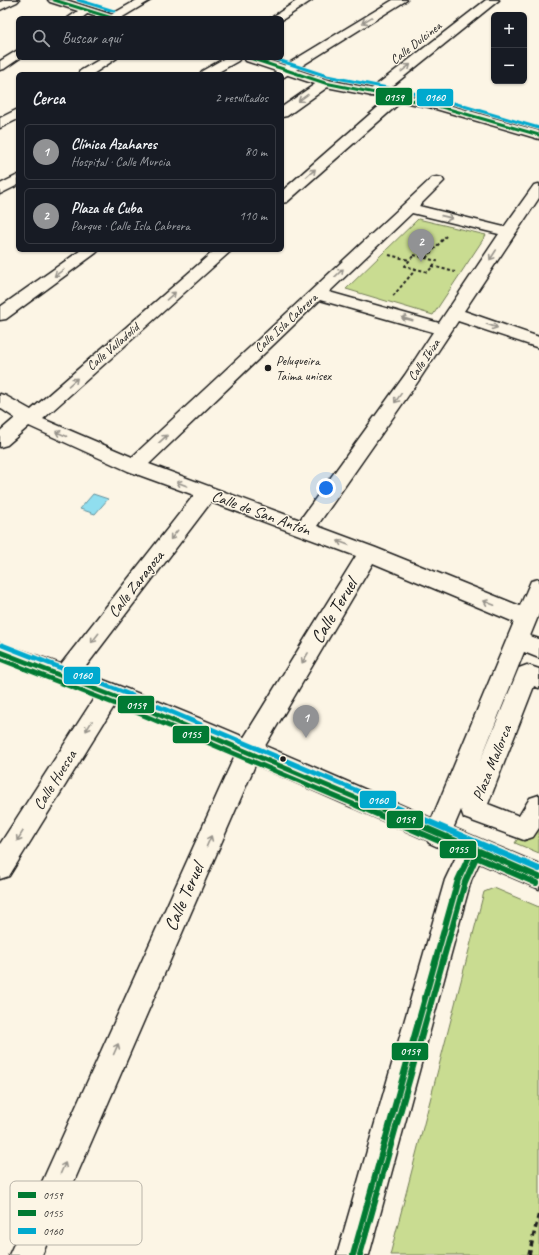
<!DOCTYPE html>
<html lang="es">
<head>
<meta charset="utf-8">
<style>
  body { margin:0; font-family:Caveat,sans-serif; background:#20242c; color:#f1f3f6 }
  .controls { position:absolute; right:12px; top:12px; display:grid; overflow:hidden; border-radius:6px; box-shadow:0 1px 3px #0004 }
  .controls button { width:36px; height:36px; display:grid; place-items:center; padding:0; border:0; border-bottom:1px solid #363941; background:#171b24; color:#f1f3f6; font:20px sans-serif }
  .you { position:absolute; left:326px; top:488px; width:14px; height:14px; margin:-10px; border:3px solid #fff; border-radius:50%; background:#1a73e8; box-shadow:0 0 0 6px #1a73e833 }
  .badge { display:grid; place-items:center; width:26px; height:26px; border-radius:50%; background:#919294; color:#fff; font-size:13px; font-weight:700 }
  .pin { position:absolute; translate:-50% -33px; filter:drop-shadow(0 1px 2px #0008) }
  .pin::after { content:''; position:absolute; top:21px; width:14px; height:12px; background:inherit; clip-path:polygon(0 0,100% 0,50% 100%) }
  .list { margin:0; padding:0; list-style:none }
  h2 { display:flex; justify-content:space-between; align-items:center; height:52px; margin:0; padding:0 16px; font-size:17px }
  h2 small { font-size:13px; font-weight:400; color:#9ea1a6 }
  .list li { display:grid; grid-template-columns:26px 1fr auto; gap:12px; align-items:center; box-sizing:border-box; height:56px; margin:0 8px 8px; padding:0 8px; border:1px solid #363941; border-radius:6px }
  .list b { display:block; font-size:15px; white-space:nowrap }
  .list p { margin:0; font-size:13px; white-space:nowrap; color:#9ea1a6 }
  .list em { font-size:13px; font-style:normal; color:#9ea1a6 }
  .icon { flex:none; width:22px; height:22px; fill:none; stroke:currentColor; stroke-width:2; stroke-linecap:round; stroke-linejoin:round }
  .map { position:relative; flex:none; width:539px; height:1255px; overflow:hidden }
  .search { position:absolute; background:#171b24; box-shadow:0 1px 3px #0004; left:16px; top:16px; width:268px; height:44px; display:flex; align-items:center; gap:10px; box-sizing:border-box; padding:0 14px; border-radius:6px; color:#9ea1a6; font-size:15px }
  .panel { position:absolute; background:#171b24; box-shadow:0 1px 3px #0004; left:16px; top:72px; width:268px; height:180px; border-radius:6px }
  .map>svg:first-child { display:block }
  .green { fill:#c9dc91; stroke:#727c56 }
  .water { fill:#90deef; stroke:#62909b }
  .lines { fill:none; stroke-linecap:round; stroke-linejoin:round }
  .minor-casing { stroke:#1c1c1c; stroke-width:3 }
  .major-casing { stroke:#1c1c1c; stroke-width:3 }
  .path-far1 { stroke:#1c1c1c; stroke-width:2; stroke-dasharray:3 2.5; stroke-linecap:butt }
  .path { stroke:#1c1c1c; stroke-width:3.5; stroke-dasharray:5 4; stroke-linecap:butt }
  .minor { fill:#fcf5e5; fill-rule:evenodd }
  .major { fill:#fcf5e5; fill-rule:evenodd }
  .bus-1-far2-casing { stroke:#fcf5e5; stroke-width:4.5 }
  .bus-1-far1-casing { stroke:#fcf5e5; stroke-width:8 }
  .bus-1-casing { stroke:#fcf5e5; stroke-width:10 }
  .bus-2-far1-casing { stroke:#fcf5e5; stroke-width:8 }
  .bus-2-casing { stroke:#fcf5e5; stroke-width:10 }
  .bus-3-far2-casing { stroke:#fcf5e5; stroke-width:4.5 }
  .bus-3-far1-casing { stroke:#fcf5e5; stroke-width:8 }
  .bus-3-casing { stroke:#fcf5e5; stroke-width:10 }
  .bus-1-far2 { stroke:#017a33; stroke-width:3 }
  .bus-1-far1 { stroke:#017a33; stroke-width:5 }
  .bus-1 { stroke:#017a33; stroke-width:6 }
  .bus-2-far1 { stroke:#017a33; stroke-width:5 }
  .bus-2 { stroke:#017a33; stroke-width:6 }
  .bus-3-far2 { stroke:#00a9ce; stroke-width:3 }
  .bus-3-far1 { stroke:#00a9ce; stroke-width:5 }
  .bus-3 { stroke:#00a9ce; stroke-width:6 }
  .oneway { stroke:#97938b }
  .poi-dot { fill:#1c1c1c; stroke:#fcf5e5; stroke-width:1.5 }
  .labels { text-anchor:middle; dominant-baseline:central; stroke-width:3; stroke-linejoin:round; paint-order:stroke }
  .far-street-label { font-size:13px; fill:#1c1c1c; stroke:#fcf5e5 }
  .far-poi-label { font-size:13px; fill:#1c1c1c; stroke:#fcf5e5; text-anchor:start }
  .street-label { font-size:16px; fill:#1c1c1c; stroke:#fcf5e5 }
  .near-street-label { font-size:19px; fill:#1c1c1c; stroke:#fcf5e5 }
  .key { fill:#fcf5e5; stroke:#b9b4a9; stroke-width:1 }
  .key-label { font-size:11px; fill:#1c1c1c }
  .line-badge { stroke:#fcf5e5; stroke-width:1.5 }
  .badge-label { font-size:11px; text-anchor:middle; font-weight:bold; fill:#fff }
</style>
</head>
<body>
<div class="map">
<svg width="539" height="1255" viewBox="0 0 539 1255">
  <rect width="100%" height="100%" fill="#fcf5e5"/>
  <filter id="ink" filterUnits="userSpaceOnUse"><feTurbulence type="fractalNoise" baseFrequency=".025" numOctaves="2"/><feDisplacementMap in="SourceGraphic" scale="8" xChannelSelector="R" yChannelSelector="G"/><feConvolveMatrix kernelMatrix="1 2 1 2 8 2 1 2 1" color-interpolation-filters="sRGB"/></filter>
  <g filter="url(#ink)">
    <g class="green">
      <polygon points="418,219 486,235 433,315 346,289"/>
      <polygon points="539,806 539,853 515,843"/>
      <polygon points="494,888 539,907 539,1255 390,1255 484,892"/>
    </g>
    <polygon class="water" points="93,494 108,499 95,514 80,509"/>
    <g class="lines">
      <g class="minor-casing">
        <g id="minor">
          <polygon points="5,0 19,0 17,2 0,10 0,2"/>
          <polygon points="137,0 151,0 121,18 107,18 109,16"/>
          <polygon points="298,0 312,0 282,20 282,18 271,18"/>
          <polygon points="393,0 407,0 284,77 282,77 282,74 274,74 276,71"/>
          <polygon points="486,0 499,0 380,96 370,96 369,93 370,90"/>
          <polygon points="85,8 89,9 91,11 82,18 68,18 81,9"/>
          <polygon points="18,50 18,58 20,58 4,69 0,70 0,61"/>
          <polygon points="102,58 117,58 93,74 78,74 80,71"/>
          <polygon points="225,58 240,58 238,61 215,74 200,74 202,71"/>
          <polygon points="325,79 329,80 331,83 329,86 287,116 282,117 282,107 321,80"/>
          <polygon points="398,93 403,94 404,97 403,100 287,202 282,203 282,191 393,94"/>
          <polygon points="18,109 18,119 0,128 0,118"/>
          <polygon points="18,175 18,185 0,194 0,184"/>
          <path d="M437,177L442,178L444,181L419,206L504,227L534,185L539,184V198L464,311L539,337V348L458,321L417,383L317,526L376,548L520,606L531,581L539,579V614L530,636L539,639V658L524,652L479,764L519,668L527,665L539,669V688L534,686L488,804L519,816L530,798L539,795V828L533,837L524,840L464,818L461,810L447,843L438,847L429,843L425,835L514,622L373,563L259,756L42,1255H9L240,744L356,556L211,502L74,682L66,684L58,682L55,675L58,668L194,495L128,471L29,426L7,445L0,447V431L15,418L0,408V394L6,396L31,410L215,250H232L43,419L132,457L432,178ZM412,213L499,234L439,323L329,292ZM320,300L433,332L405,375L300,520L149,464Z"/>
          <polygon points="81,250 99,250 96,253 6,319 0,320 0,307"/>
          <polygon points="110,684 118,686 122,693 118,700 9,876 0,879 0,844 102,686"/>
          <polygon points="472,838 481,842 485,850 471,880 369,1255 337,1255 445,880 463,842"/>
        </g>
      </g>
      <g class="major-casing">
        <g id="major">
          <polygon points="48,0 66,0 116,16 118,18 100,18 50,2"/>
          <polygon points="244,58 262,58 328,80 431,100 539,131 539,139 429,107 321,86 246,61"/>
          <path d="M0,643C184,704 360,790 539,864V889L196,739L61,683L0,661Z"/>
        </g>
      </g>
      <g class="path-far1">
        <polyline points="389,255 409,260"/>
        <polygon points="414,255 437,261 428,272 405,266"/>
        <polyline points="426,258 446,236"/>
        <polyline points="432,266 455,272"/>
        <polyline points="393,296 416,269"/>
      </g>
      <polyline class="path" points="529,1255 539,1213"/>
      <use href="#minor" class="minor"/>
      <use href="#major" class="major"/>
      <g class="bus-1-far2-casing">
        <g id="bus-1-far2">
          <polyline points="54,0 112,18"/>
          <polyline points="250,58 325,83 431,104 539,135"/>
        </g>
      </g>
      <g class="bus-1-far1-casing">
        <polyline id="bus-1-far1" points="0,652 136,705 375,806"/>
      </g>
      <g class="bus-1-casing">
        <g id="bus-1">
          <polyline points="373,805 539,877"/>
          <polyline points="353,1255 458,880 472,850"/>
        </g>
      </g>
      <g class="bus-2-far1-casing">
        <polyline id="bus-2-far1" points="0,659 136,712 358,806"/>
      </g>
      <g class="bus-2-casing">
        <g id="bus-2">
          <polyline points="356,805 536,883"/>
          <polyline points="360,1255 465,882 478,853"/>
        </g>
      </g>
      <g class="bus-3-far2-casing">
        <g id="bus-3-far2">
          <polyline points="78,0 114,11"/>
          <polyline points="272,58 327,76 433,97 539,128"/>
        </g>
      </g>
      <g class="bus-3-far1-casing">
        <polyline id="bus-3-far1" points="2,645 138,698 393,806"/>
      </g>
      <g class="bus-3-casing">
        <polyline id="bus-3" points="390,805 539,869"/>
      </g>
      <use href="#bus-1-far2" class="bus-1-far2"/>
      <use href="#bus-1-far1" class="bus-1-far1"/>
      <use href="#bus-1" class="bus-1"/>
      <use href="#bus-2-far1" class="bus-2-far1"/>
      <use href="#bus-2" class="bus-2"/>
      <use href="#bus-3-far2" class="bus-3-far2"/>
      <use href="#bus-3-far1" class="bus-3-far1"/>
      <use href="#bus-3" class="bus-3"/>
    </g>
    <defs><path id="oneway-shaft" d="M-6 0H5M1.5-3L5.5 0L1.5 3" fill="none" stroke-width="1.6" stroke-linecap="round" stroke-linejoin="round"/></defs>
    <g class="oneway">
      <use href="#oneway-shaft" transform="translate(367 20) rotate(149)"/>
      <use href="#oneway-shaft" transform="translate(406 68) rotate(-38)"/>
      <use href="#oneway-shaft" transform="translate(303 98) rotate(144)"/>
      <use href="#oneway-shaft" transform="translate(311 173) rotate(-41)"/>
      <use href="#oneway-shaft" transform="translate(447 217) rotate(13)"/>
      <use href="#oneway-shaft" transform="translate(493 255) rotate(123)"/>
      <use href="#oneway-shaft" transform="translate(59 273) rotate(144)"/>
      <use href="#oneway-shaft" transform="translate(339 273) rotate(-44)"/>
      <use href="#oneway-shaft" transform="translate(171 296) rotate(-41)"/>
      <use href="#oneway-shaft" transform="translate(407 319) rotate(-164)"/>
      <use href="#oneway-shaft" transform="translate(492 326) rotate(19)"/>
      <use href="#oneway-shaft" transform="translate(73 382) rotate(-41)"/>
      <use href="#oneway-shaft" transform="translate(398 398) rotate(125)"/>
      <use href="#oneway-shaft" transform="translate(61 434) rotate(-157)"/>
      <use href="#oneway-shaft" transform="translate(163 439) rotate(-43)"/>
      <use href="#oneway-shaft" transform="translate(182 484) rotate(-159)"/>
      <use href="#oneway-shaft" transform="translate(174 535) rotate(128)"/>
      <use href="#oneway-shaft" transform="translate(343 543) rotate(-160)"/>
      <use href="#oneway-shaft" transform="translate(489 603) rotate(-158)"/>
      <use href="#oneway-shaft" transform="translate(95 638) rotate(128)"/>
      <use href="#oneway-shaft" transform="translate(305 658) rotate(121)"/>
      <use href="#oneway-shaft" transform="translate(89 726) rotate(122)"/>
      <use href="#oneway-shaft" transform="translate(20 836) rotate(122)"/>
      <use href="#oneway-shaft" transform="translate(209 841) rotate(-66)"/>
      <use href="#oneway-shaft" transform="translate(116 1049) rotate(-66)"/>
      <use href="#oneway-shaft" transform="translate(63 1168) rotate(-66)"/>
    </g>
  </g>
  <g class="poi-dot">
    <circle cx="268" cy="368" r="4"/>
    <circle cx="283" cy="759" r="3.5"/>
  </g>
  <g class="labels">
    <g class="far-street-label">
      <text transform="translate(416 43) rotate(-38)">Calle Dulcinea</text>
      <text transform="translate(286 323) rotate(-43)">Calle Isla Cabrera</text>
      <text transform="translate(113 347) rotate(-41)">Calle Valladolid</text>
      <text transform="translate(424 360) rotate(-56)">Calle Ibiza</text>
    </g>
    <g class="far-poi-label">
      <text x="276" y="361">Peluqueira<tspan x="276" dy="15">Taima unisex</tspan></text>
    </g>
    <g class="street-label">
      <text transform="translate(261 513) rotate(20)">Calle de San Antón</text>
      <text transform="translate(136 584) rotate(-52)">Calle Zaragoza</text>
      <text transform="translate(492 763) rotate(-68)">Plaza Mallorca</text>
      <text transform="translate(55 780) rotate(-58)">Calle Huesca</text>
    </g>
    <g class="near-street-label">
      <text transform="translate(334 611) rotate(-59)">Calle Teruel</text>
      <text transform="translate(184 897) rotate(-66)">Calle Teruel</text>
    </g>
  </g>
  <rect x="10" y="1181" width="132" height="64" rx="6" class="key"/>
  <rect x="18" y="1192" width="18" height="6" fill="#017a33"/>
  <rect x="18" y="1210" width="18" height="6" fill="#017a33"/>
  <rect x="18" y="1228" width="18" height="6" fill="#00a9ce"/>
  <g class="key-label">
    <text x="43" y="1199">0159</text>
    <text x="43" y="1217">0155</text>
    <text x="43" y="1235">0160</text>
  </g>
  <g class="line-badge">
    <rect x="375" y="87" width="38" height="19" rx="4" fill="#017a33"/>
    <rect x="416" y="88" width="38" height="19" rx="4" fill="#00a9ce"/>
    <rect x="63" y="666" width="38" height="19" rx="4" fill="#00a9ce"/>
    <rect x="117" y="695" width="38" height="19" rx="4" fill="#017a33"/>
    <rect x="172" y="725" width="38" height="19" rx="4" fill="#017a33"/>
    <rect x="359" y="790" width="38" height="19" rx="4" fill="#00a9ce"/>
    <rect x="386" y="810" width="38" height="19" rx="4" fill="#017a33"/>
    <rect x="439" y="840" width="38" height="19" rx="4" fill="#017a33"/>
    <rect x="391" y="1042" width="38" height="19" rx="4" fill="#017a33"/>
  </g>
  <g class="badge-label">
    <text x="394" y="101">0159</text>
    <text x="435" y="101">0160</text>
    <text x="82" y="679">0160</text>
    <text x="136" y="709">0159</text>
    <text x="191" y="738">0155</text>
    <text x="378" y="804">0160</text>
    <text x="405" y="823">0159</text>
    <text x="458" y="853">0155</text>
    <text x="410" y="1055">0159</text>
  </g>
</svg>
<div class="controls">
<button>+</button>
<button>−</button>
</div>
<div class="you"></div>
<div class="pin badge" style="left:306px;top:738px">1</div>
<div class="pin badge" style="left:421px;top:262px">2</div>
<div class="search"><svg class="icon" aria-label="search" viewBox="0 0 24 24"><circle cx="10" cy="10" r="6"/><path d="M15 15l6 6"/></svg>Buscar aquí</div>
<section class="panel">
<h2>Cerca<small>2 resultados</small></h2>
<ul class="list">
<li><span class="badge">1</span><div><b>Clínica Azahares</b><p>Hospital · Calle Murcia</p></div><em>80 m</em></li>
<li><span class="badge">2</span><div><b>Plaza de Cuba</b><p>Parque · Calle Isla Cabrera</p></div><em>110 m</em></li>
</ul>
</section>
</div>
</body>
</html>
